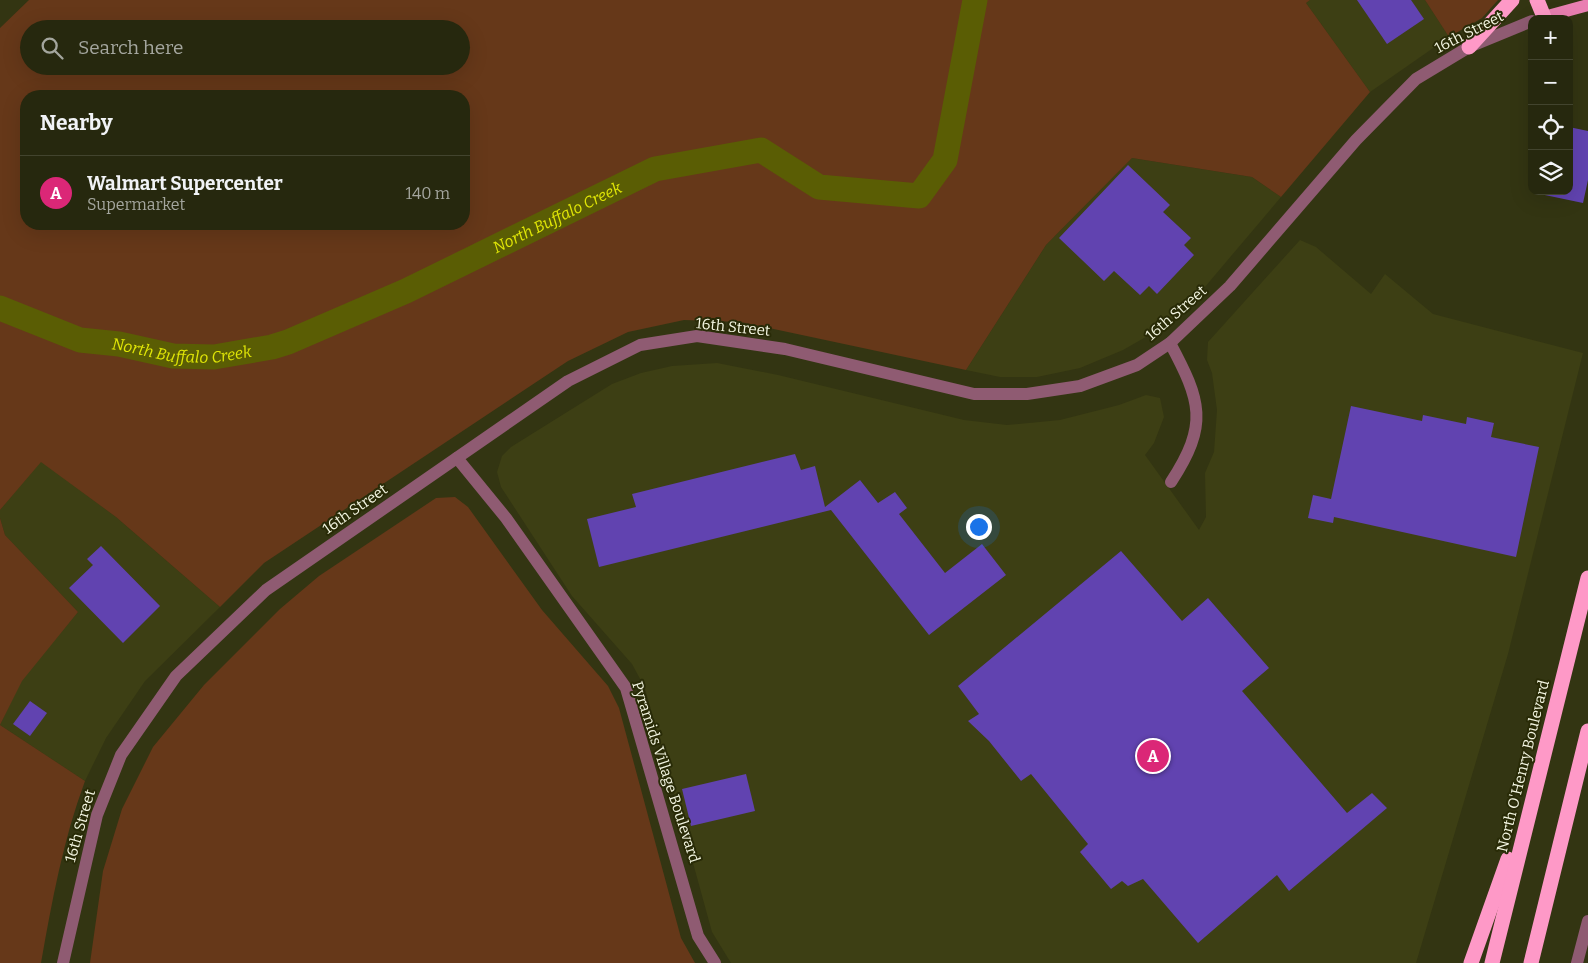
<!DOCTYPE html>
<html lang="en">
<head>
<meta charset="utf-8">
<style>
  body { margin:0; font-family:Bitter,serif; background:#32341c; color:#f1f3f6 }
  .controls { position:absolute; right:15px; top:15px; display:grid; overflow:hidden; border-radius:10px; box-shadow:0 5px 20px #0002 }
  .controls button { width:45px; height:45px; display:grid; place-items:center; padding:0; border:0; border-bottom:1px solid #42442e; background:#26280e; color:#f1f3f6; font:25px sans-serif }
  .you { position:absolute; left:978px; top:526px; width:18px; height:18px; margin:-12px; border:4px solid #fff; border-radius:50%; background:#1a73e8; box-shadow:0 0 0 8px #1a73e833 }
  .badge { display:grid; place-items:center; width:32px; height:32px; border-radius:50%; background:#db2777; color:#fff; font-size:16px; font-weight:700 }
  .pin { position:absolute; translate:-50% -50%; border:2px solid #fff; box-shadow:0 1px 5px #0006 }
  .list { margin:0; padding:0; list-style:none }
  h2 { display:flex; justify-content:space-between; align-items:center; height:65px; margin:0; padding:0 20px; font-size:21px }
  h2 small { font-size:16px; font-weight:400; color:#a4a69e }
  .list li { display:grid; grid-template-columns:32px 1fr auto; gap:15px; align-items:center; box-sizing:border-box; height:75px; padding:0 20px; border-top:1px solid #42442e }
  .list b { display:block; font-size:19px; white-space:nowrap }
  .list p { margin:0; font-size:16px; white-space:nowrap; color:#a4a69e }
  .list em { font-size:16px; font-style:normal; color:#a4a69e }
  .icon { flex:none; width:28px; height:28px; fill:none; stroke:currentColor; stroke-width:2; stroke-linecap:round; stroke-linejoin:round }
  .map { position:relative; flex:none; width:1588px; height:963px; overflow:hidden }
  .search { position:absolute; background:#26280e; box-shadow:0 5px 20px #0002; left:20px; top:20px; width:450px; height:55px; display:flex; align-items:center; gap:12px; box-sizing:border-box; padding:0 18px; border-radius:28px; color:#a4a69e; font-size:19px }
  .panel { position:absolute; background:#26280e; box-shadow:0 5px 20px #0002; left:20px; top:90px; width:450px; height:140px; border-radius:20px }
  .map>svg:first-child { display:block }
  .built { fill:#3d3f14 }
  .green { fill:#663819; fill-rule:evenodd }
  .lines { fill:none; stroke-linecap:round; stroke-linejoin:round }
  .river { stroke:#5a5d04; stroke-width:25 }
  .building { fill:#6143b0 }
  .minor { stroke:#8f5b72; stroke-width:12 }
  .major { stroke:#e97fb1; stroke-width:12 }
  .highway { stroke:#fe99c7; stroke-width:15 }
  .labels { text-anchor:middle; dominant-baseline:central; stroke-width:4; stroke-linejoin:round; paint-order:stroke }
  .street-label { font-size:15px; fill:#f4f6e2; stroke:#292b07 }
  .water-label { font-size:16px; font-style:italic; fill:#e0e607; stroke:#292b07 }
</style>
</head>
<body>
<div class="map">
<svg width="1588" height="963" viewBox="0 0 1588 963">
  <rect width="100%" height="100%" fill="#333512"/>
  <g class="built">
    <polygon points="1310,0 1425,0 1449,37 1370,92 1306,3"/>
    <polygon points="1132,158 1252,177 1281,197 1199,294 1165,326 1123,350 1080,368 1037,377 1000,377 966,370 1046,245"/>
    <polygon points="1300,240 1316,247 1371,294 1385,274 1433,314 1583,353 1508,654 1416,963 731,963 712,932 645,688 632,664 572,596 501,487 497,472 502,456 511,447 612,384 641,373 672,366 717,363 778,375 964,420 1007,425 1060,420 1119,405 1146,395 1160,398 1164,417 1154,443 1145,455 1199,530 1206,517 1205,473 1214,452 1217,410 1212,373 1207,360 1208,342"/>
    <polygon points="41,461 116,517 220,607 145,681 106,738 85,781 0,725 21,681 78,612 5,535 0,518 0,510"/>
  </g>
  <g class="green">
    <path d="M29,0H1310L1306,3L1370,92L1281,197L1252,177L1132,158L1046,245L966,370L741,322L684,320L628,332L568,361L264,563L220,607L116,517L41,462L0,510V28ZM29,29H461V66H29ZM26,96H464V224H26Z"/>
    <polygon points="1425,0 1498,0 1482,18 1449,37"/>
    <polygon points="455,497 468,507 542,610 608,686 619,708 681,938 695,963 90,963 103,871 122,809 153,747 204,685 280,609 319,576 436,498"/>
    <path d="M0,518L5,535L78,612L22,681L0,725L85,781C63,840 52,901 41,963H0Z"/>
  </g>
  <g class="lines">
    <path class="river" id="s1" d="M0,308L80,340L119,344L173,356L214,357L272,347L288,342L406,291L655,169L761,150L819,187L919,196L945,160L975,0"/>
  </g>
  <g class="building">
    <polygon points="1357,0 1411,0 1424,19 1387,44"/>
    <polygon points="1569,127 1588,131 1588,180 1583,203 1540,194 1541,191 1569,191"/>
    <polygon points="1128,165 1170,205 1163,212 1191,238 1184,245 1194,255 1157,294 1149,286 1140,295 1114,271 1104,281 1059,238"/>
    <polygon points="1351,406 1422,421 1423,415 1466,424 1467,417 1494,423 1491,437 1539,447 1516,557 1334,517 1333,523 1308,518 1313,495 1331,499"/>
    <polygon points="795,454 801,470 815,466 825,507 860,480 878,503 895,492 907,508 899,514 945,573 982,544 1006,575 929,635 831,510 599,567 587,519 636,507 632,494"/>
    <polygon points="101,546 160,606 123,643 69,588 93,565 87,559"/>
    <polygon points="1121,551 1182,621 1208,598 1269,668 1242,691 1347,813 1372,793 1387,808 1289,891 1277,875 1198,943 1143,879 1128,886 1122,881 1111,889 1080,852 1088,844 1031,774 1021,781 989,741 968,721 979,714 958,686"/>
    <polygon points="30,701 47,713 30,736 13,724"/>
    <polygon points="746,774 755,811 691,826 682,789"/>
  </g>
  <g class="lines">
    <g class="minor">
      <path d="M1170,343C1201,401 1209,424 1171,482"/>
      <polyline points="457,458 506,518 626,688 698,936 715,963"/>
      <polyline points="63,963 97,815 121,755 176,676 266,590 568,381 640,345 697,336 785,349 974,394 1027,394 1080,386 1137,365 1170,343 1230,286 1356,140 1416,79 1469,47 1532,21"/>
      <polyline points="1577,963 1588,921"/>
    </g>
    <polyline class="major" points="1544,17 1588,5"/>
    <g class="highway">
      <polyline points="1537,0 1544,17"/>
      <polyline points="1469,47 1512,0"/>
      <polyline points="1471,963 1508,859"/>
      <polyline points="1492,963 1588,578"/>
      <polyline points="1531,963 1588,731"/>
    </g>
  </g>
  <g class="labels">
    <g class="street-label">
      <text transform="translate(1469 32) rotate(-27)">16th Street</text>
      <text transform="translate(1176 313) rotate(-41)">16th Street</text>
      <text transform="translate(733 327) rotate(6)">16th Street</text>
      <text transform="translate(355 509) rotate(-35)">16th Street</text>
      <text transform="translate(1523 766) rotate(-76)">North O'Henry Boulevard</text>
      <text transform="translate(666 772) rotate(72)">Pyramids Village Boulevard</text>
      <text transform="translate(80 826) rotate(-74)">16th Street</text>
    </g>
    <g class="water-label">
      <text stroke="none"><textPath href="#s1" startOffset="594">North Buffalo Creek</textPath></text>
      <text stroke="none"><textPath href="#s1" startOffset="189">North Buffalo Creek</textPath></text>
    </g>
  </g>
</svg>
<div class="controls">
<button>+</button>
<button>−</button>
<button><svg class="icon" aria-label="locate" viewBox="0 0 24 24"><circle cx="12" cy="12" r="6"/><path d="M12 2v4M12 18v4M2 12h4M18 12h4"/></svg></button>
<button><svg class="icon" aria-label="layers" viewBox="0 0 24 24"><path d="M12 4l9 5-9 5-9-5zM3 14l9 5 9-5"/></svg></button>
</div>
<div class="you"></div>
<div class="pin badge" style="left:1153px;top:756px">A</div>
<div class="search"><svg class="icon" aria-label="search" viewBox="0 0 24 24"><circle cx="10" cy="10" r="6"/><path d="M15 15l6 6"/></svg>Search here</div>
<section class="panel">
<h2>Nearby<small></small></h2>
<ul class="list">
<li><span class="badge">A</span><div><b>Walmart Supercenter</b><p>Supermarket</p></div><em>140 m</em></li>
</ul>
</section>
</div>
</body>
</html>
